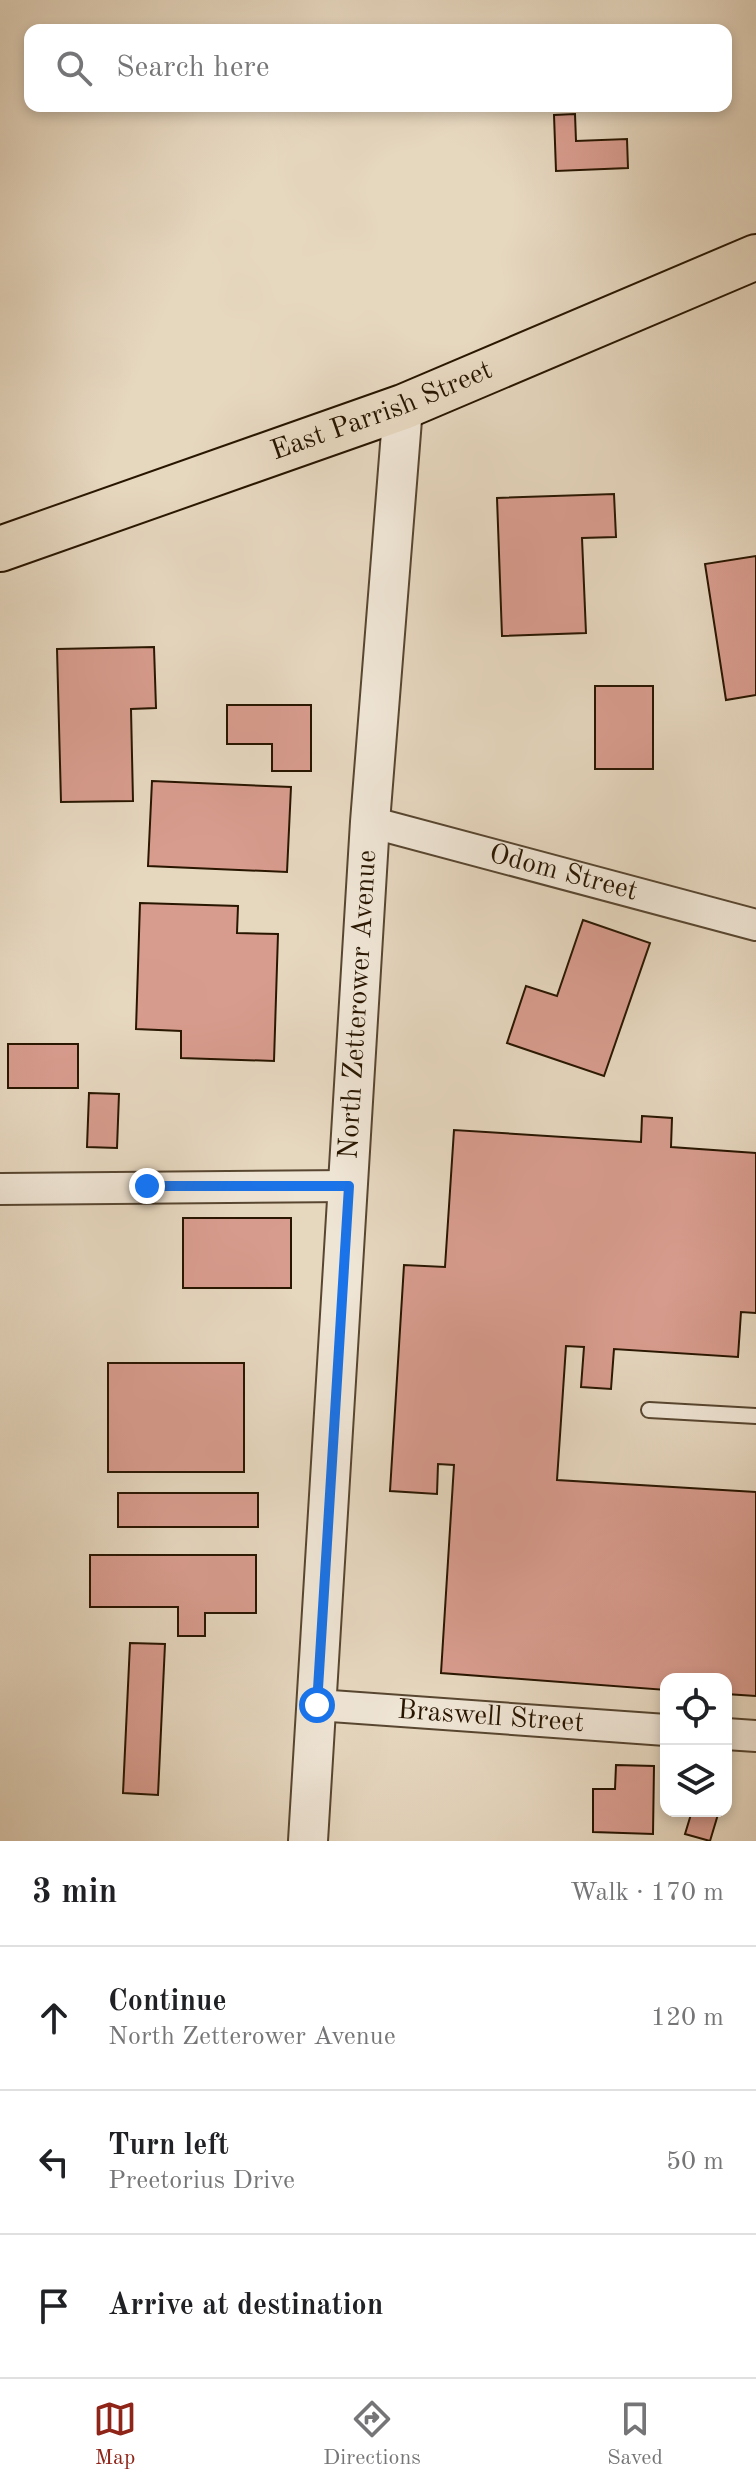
<!DOCTYPE html>
<html lang="en">
<head>
<meta charset="utf-8">
<style>
  body { margin:0; font-family:"Old Standard TT",serif; background:#f6f6f6; color:#202124 }
  .controls { position:absolute; right:24px; bottom:24px; display:grid; overflow:hidden; border-radius:16px; box-shadow:0 4px 12px #0003 }
  .controls button { width:72px; height:72px; display:grid; place-items:center; padding:0; border:0; border-bottom:2px solid #e0e0e0; background:#fff; color:#202124; font:40px sans-serif }
  .stop { position:absolute; width:24px; height:24px; margin:-18px; border:6px solid #1a73e8; border-radius:50%; background:#fff }
  .stop.end { background:#1a73e8; border-color:#fff; box-shadow:0 2px 8px #0008 }
  .list { margin:0; padding:0; list-style:none }
  h2 { display:flex; justify-content:space-between; align-items:center; height:104px; margin:0; padding:0 32px; font-size:34px }
  h2 small { font-size:26px; font-weight:400; color:#757577 }
  .list li { display:grid; grid-template-columns:52px 1fr auto; gap:24px; align-items:center; box-sizing:border-box; height:144px; padding:0 32px; border-top:2px solid #e0e0e0 }
  .list b { display:block; font-size:30px; white-space:nowrap }
  .list p { margin:0; font-size:26px; white-space:nowrap; color:#757577 }
  .list em { font-size:26px; font-style:normal; color:#757577 }
  .icon { flex:none; width:44px; height:44px; fill:none; stroke:currentColor; stroke-width:2; stroke-linecap:round; stroke-linejoin:round }
  .map { position:relative; flex:none; width:756px; height:1841px; overflow:hidden }
  .search { position:absolute; background:#fff; box-shadow:0 4px 12px #0003; left:24px; right:24px; top:24px; height:88px; display:flex; align-items:center; gap:20px; box-sizing:border-box; padding:0 28px; border-radius:16px; color:#757577; font-size:30px }
  .sheet { height:536px; background:#fff }
  nav { display:flex; justify-content:space-around; align-items:center; box-sizing:border-box; height:112px; border-top:2px solid #e0e0e0; background:#fff; font-size:22px; color:#757577 }
  nav a { display:grid; justify-items:center; gap:4px }
  nav .on { color:#8f2418 }
  .map>svg:first-child { display:block }
  .building { fill:#d89c8e; stroke:#291601; stroke-width:2 }
  .lines { fill:none; stroke-linecap:round; stroke-linejoin:round }
  .service-casing { stroke:#584630; stroke-width:18 }
  .minor-casing { stroke:#584630; stroke-width:34 }
  .tertiary-casing { stroke:#584630; stroke-width:42 }
  .primary-casing { stroke:#291601; stroke-width:48 }
  .service { stroke:#efe5d5; stroke-width:14 }
  .minor { stroke:#efe5d5; stroke-width:30 }
  .tertiary { stroke:#efe5d5; stroke-width:38 }
  .primary { stroke:#e6d7bf; stroke-width:44 }
  .route { stroke:#1a73e8; stroke-width:10 }
  .labels { text-anchor:middle; dominant-baseline:central; stroke-width:7; stroke-linejoin:round; paint-order:stroke }
  .street-label { font-size:28px; fill:#291601; stroke:#efe5d5 }
</style>
</head>
<body>
<div class="map">
<svg width="756" height="1841" viewBox="0 0 756 1841">
  <rect width="100%" height="100%" fill="#e6d7bf"/>
  <filter id="stains"><feTurbulence type="fractalNoise" baseFrequency=".0025" numOctaves="4"/><feColorMatrix values="0 0 0 0 .2 0 0 0 0 .09 0 0 0 0 .02 0 0 0 .5 -.17"/></filter>
  <radialGradient id="worn" r=".72"><stop offset=".6" stop-color="#630" stop-opacity="0"/><stop offset="1" stop-color="#630" stop-opacity=".3"/></radialGradient>
  <g class="building">
    <polygon points="575,114 576,141 627,139 628,168 556,171 554,115"/>
    <polygon points="614,494 616,537 582,538 586,633 502,636 497,498"/>
    <polygon points="756,556 756,695 726,700 705,564"/>
    <polygon points="154,647 156,708 131,709 133,801 61,802 57,649"/>
    <rect x="595" y="686" width="58" height="83"/>
    <polygon points="227,705 311,705 311,771 272,771 272,744 227,744"/>
    <polygon points="152,781 291,787 287,872 148,866"/>
    <polygon points="140,903 238,906 237,933 278,934 274,1061 181,1058 181,1031 136,1029"/>
    <polygon points="583,920 650,943 604,1076 507,1043 526,986 557,996"/>
    <rect x="8" y="1044" width="70" height="44"/>
    <polygon points="89,1093 119,1094 117,1148 87,1147"/>
    <polygon points="642,1116 672,1118 671,1147 756,1153 756,1313 741,1312 738,1357 614,1349 611,1389 581,1387 584,1347 566,1346 557,1480 756,1492 756,1696 726,1694 726,1679 666,1679 666,1690 441,1673 454,1465 438,1464 437,1494 390,1491 404,1265 445,1267 454,1130 641,1142"/>
    <rect x="183" y="1218" width="108" height="70"/>
    <rect x="108" y="1363" width="136" height="109"/>
    <rect x="118" y="1493" width="140" height="34"/>
    <polygon points="90,1555 256,1555 256,1613 205,1613 205,1636 178,1636 178,1607 90,1607"/>
    <polygon points="130,1643 165,1644 158,1795 123,1793"/>
    <polygon points="616,1765 654,1766 653,1834 593,1832 593,1789 615,1789"/>
    <polygon points="692,1811 719,1811 710,1841 685,1834"/>
  </g>
  <g class="lines">
    <g class="service-casing">
      <polyline id="service" points="649,1410 756,1416"/>
    </g>
    <g class="minor-casing">
      <g id="minor">
        <path id="s1" d="M370,822L756,925"/>
        <polyline points="0,1189 349,1186"/>
        <path id="s2" d="M317,1705L666,1730"/>
        <polyline points="726,1734 756,1736"/>
      </g>
    </g>
    <g class="tertiary-casing">
      <g id="tertiary">
        <path id="s3" d="M308,1841L370,822L403,407"/>
      </g>
    </g>
    <g class="primary-casing">
      <g id="primary">
        <path id="s4" d="M0,549L403,407L756,257"/>
      </g>
    </g>
    <use href="#service" class="service"/>
    <use href="#minor" class="minor"/>
    <use href="#tertiary" class="tertiary"/>
    <use href="#primary" class="primary"/>
  </g>
  <g class="lines">
    <polyline class="route" points="147,1186 349,1186 317,1705"/>
  </g>
  <g class="labels">
    <g class="street-label">
      <text stroke="none"><textPath href="#s4" startOffset="406">East Parrish Street</textPath></text>
      <text stroke="none"><textPath href="#s1" startOffset="200">Odom Street</textPath></text>
      <text stroke="none"><textPath href="#s3" startOffset="838">North Zetterower Avenue</textPath></text>
      <text stroke="none"><textPath href="#s2" startOffset="174">Braswell Street</textPath></text>
    </g>
  </g>
  <rect width="100%" height="100%" filter="url(#stains)"/>
  <rect width="100%" height="100%" fill="url(#worn)"/>
</svg>
<div class="controls">
<button><svg class="icon" aria-label="locate" viewBox="0 0 24 24"><circle cx="12" cy="12" r="6"/><path d="M12 2v4M12 18v4M2 12h4M18 12h4"/></svg></button>
<button><svg class="icon" aria-label="layers" viewBox="0 0 24 24"><path d="M12 4l9 5-9 5-9-5zM3 14l9 5 9-5"/></svg></button>
</div>
<div class="stop" style="left:317px;top:1705px"></div>
<div class="stop end" style="left:147px;top:1186px"></div>
<div class="search"><svg class="icon" aria-label="search" viewBox="0 0 24 24"><circle cx="10" cy="10" r="6"/><path d="M15 15l6 6"/></svg>Search here</div>
</div>
<section class="sheet">
<h2>3 min<small>Walk · 170 m</small></h2>
<ul class="list">
<li><svg class="icon" aria-label="ahead" viewBox="0 0 24 24"><path d="M12 20V5M6 11l6-6 6 6"/></svg><div><b>Continue</b><p>North Zetterower Avenue</p></div><em>120 m</em></li>
<li><svg class="icon" aria-label="left" viewBox="0 0 24 24"><path d="M17 20v-9H6M10 6l-5 5 5 5"/></svg><div><b>Turn left</b><p>Preetorius Drive</p></div><em>50 m</em></li>
<li><svg class="icon" aria-label="arrive" viewBox="0 0 24 24"><path d="M6 21V4h12l-3 4 3 4H6"/></svg><div><b>Arrive at destination</b></div></li>
</ul>
</section>
<nav>
<a class="on"><svg class="icon" aria-label="map" viewBox="0 0 24 24"><path d="M3 6l6-2 6 2 6-2v14l-6 2-6-2-6 2zM9 4v14M15 6v14"/></svg>Map</a>
<a><svg class="icon" aria-label="directions" viewBox="0 0 24 24"><path d="M12 3l9 9-9 9-9-9zM9 14v-3h6M13 9l2 2-2 2"/></svg>Directions</a>
<a><svg class="icon" aria-label="saved" viewBox="0 0 24 24"><path d="M7 4h10v16l-5-4-5 4z"/></svg>Saved</a>
</nav>
</body>
</html>
